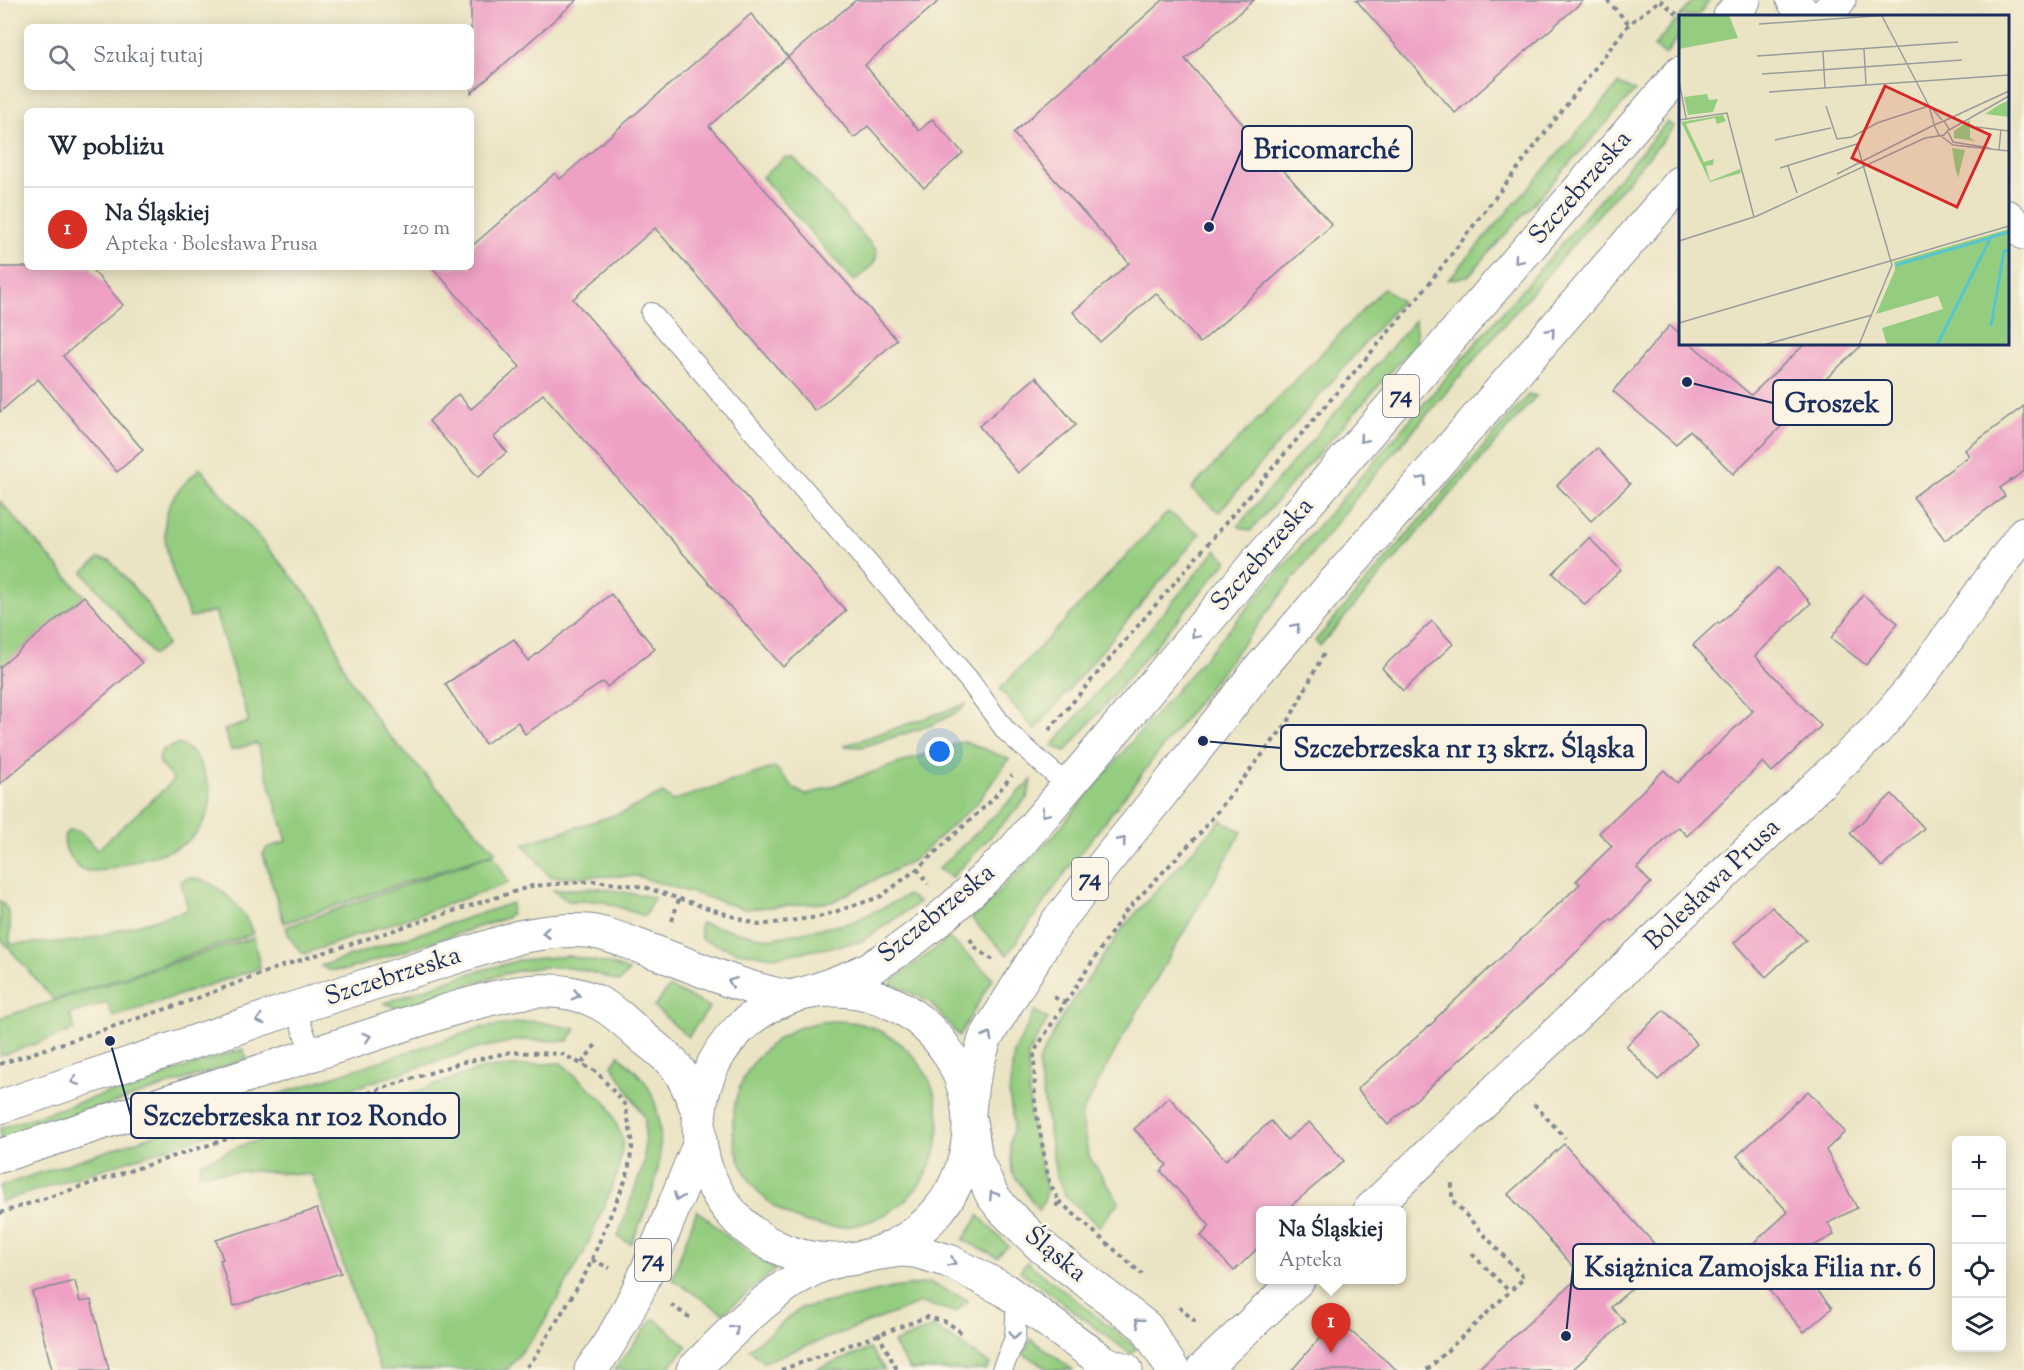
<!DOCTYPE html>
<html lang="pl">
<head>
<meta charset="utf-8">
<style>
  body { margin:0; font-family:"Sorts Mill Goudy",serif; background:#f2f2f3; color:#1f2937 }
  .controls { position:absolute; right:18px; bottom:18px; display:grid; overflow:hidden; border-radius:9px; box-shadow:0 3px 15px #0003 }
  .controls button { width:54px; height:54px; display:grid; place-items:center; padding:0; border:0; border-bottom:2px solid #e0e1e3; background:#fff; color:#1f2937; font:30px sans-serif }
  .you { position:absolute; left:940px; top:752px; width:21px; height:21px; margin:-15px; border:4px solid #fff; border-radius:50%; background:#1a73e8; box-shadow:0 0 0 9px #1a73e833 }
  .badge { display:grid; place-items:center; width:39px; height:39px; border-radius:50%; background:#d93025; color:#fff; font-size:20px; font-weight:700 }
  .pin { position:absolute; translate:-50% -50px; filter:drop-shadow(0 2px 3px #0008) }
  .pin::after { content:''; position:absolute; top:32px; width:21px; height:18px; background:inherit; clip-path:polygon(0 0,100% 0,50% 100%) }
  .popup { position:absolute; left:1256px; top:1206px; width:150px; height:78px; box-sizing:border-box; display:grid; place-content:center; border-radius:9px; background:#fff; filter:drop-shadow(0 2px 4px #0005); font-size:20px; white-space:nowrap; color:#747a83 }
  .popup b { font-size:22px; color:#1f2937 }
  .popup::after { content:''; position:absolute; left:50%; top:100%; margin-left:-12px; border:12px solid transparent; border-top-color:#fff }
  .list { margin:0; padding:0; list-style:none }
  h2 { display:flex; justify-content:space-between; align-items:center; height:78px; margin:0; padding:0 24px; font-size:26px }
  h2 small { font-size:20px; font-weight:400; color:#747a83 }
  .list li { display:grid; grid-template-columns:39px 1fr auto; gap:18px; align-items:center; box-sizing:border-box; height:84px; padding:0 24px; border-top:2px solid #e0e1e3 }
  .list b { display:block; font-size:22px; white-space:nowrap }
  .list p { margin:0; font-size:20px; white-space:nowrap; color:#747a83 }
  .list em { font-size:20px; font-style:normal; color:#747a83 }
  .icon { flex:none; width:33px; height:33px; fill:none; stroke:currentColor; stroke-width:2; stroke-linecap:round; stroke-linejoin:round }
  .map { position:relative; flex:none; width:2024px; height:1370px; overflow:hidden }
  .search { position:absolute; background:#fff; box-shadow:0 3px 15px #0003; left:24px; top:24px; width:450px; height:66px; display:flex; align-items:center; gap:15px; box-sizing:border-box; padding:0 21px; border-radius:9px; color:#747a83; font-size:22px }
  .panel { position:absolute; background:#fff; box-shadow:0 3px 15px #0003; left:24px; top:108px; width:450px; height:162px; border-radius:9px }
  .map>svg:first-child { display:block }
  .green { fill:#95cd80; stroke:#587e6f; stroke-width:1.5 }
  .building { fill:#eea0c5 }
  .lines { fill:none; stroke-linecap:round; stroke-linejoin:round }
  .service-casing { stroke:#838a91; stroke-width:22 }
  .minor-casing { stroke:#838a91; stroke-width:35 }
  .tertiary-casing { stroke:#838a91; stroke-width:35 }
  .primary-casing { stroke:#838a91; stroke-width:35 }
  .path { stroke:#838a91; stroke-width:4; stroke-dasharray:4.5 4.5; stroke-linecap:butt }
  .service { stroke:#fff; stroke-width:20 }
  .minor { stroke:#fff; stroke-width:33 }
  .tertiary { stroke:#fff; stroke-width:33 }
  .primary { stroke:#fff; stroke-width:33 }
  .oneway { stroke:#8d97ae }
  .labels { text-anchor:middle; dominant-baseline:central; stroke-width:6; stroke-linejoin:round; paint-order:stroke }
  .shield { fill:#fcf5e5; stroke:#5e6a86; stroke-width:1.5 }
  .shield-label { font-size:24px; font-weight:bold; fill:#1b2f5e }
  .street-label { font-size:26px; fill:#1b2f5e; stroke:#fcf5e5 }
  .inset-river { fill:none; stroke:#58c5ce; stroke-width:3 }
  .inset-road { fill:none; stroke:#989c9b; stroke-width:1.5 }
  .view { fill:#d62828; fill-opacity:0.15; stroke:#d62828; stroke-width:3 }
  .inset-edge { fill:none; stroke:#1b2f5e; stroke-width:3 }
  .leader { fill:none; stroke:#1b2f5e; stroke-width:2 }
  .callout-dot { fill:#1b2f5e; stroke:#fcf5e5; stroke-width:2 }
  .callout { fill:#fcf5e5; stroke:#1b2f5e; stroke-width:2 }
  .callout-label { font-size:27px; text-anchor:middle; font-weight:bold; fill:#1b2f5e }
</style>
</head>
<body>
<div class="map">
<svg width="2024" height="1370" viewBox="0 0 2024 1370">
  <rect width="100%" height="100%" fill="#fcf5e5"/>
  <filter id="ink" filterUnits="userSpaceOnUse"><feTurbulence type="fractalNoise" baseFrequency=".0167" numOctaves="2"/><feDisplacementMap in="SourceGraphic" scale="12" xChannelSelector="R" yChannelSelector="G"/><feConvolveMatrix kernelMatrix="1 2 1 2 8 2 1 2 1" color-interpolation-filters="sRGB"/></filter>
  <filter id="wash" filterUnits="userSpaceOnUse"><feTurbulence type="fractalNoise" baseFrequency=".008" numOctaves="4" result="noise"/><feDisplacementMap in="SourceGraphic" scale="24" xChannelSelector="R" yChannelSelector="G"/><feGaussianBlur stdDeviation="1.35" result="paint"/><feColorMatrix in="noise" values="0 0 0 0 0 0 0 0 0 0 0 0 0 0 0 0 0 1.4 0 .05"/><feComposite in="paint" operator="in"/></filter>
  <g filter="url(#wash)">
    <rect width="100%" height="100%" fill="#ebe4c4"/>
    <g class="green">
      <polygon points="1694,0 1710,0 1697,16 1680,16 1680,36 1665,55 1654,46"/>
      <polygon points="1619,84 1635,91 1468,276 1448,280"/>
      <polygon points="1667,122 1674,127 1363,489 1065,873 1007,955 972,919 1054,835 1130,744"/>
      <path d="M785,157L794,158L876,250C880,263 864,273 854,281L762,177Z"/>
      <polygon points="1384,288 1401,301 1219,512 1191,489"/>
      <polygon points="1415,320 1417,342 1250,531 1238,526"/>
      <polygon points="1529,394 1536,396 1320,646 1315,641"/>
      <path d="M200,468L322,612L346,673L382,728L496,852L284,923L263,854L267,848L287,841L257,743L231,750L224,730L249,722L215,611L190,618C178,583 152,535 172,500C178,488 191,478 200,468Z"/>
      <polygon points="0,501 84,596 2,666 0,680"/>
      <polygon points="1168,512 1200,534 1035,730 1000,689"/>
      <polygon points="1216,550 1227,561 1066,751 1052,746"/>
      <polygon points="99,558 110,560 149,606 167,645 153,655 83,572"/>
      <polygon points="966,704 960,711 932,725 862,747 843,746"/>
      <polygon points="964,741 1009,759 977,803 914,860 832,902 745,909 637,876 550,877 524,844 624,812 663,793 672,801 775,767 796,790 806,795"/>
      <path d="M178,744C192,748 199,760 204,773C211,788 213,801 206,817C191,850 167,851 136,861C118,866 100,874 82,870C71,861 62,849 65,834L71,830L81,832L97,850L174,780C166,770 154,764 162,750Z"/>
      <polygon points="1032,780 1027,798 952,877 938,869"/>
      <polygon points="1221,820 1242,832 1122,1038 1081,1115 1088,1155 1119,1202 1099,1226 1066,1197 1056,1175 1038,1063 1063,1015 1125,925"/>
      <path d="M493,854L509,883L304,954C294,945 289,939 286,927Z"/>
      <path d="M188,878C214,876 246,910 253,934L54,1000L0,938V901C14,912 9,928 10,944L81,941L188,910L181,881Z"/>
      <polygon points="600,888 654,897 645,916 601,901 568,901 553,890"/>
      <polygon points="908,895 919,903 860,942 774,957 738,952 701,939 700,923 769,939 853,922"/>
      <polygon points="512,903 511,913 506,918 346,970 329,970 321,966"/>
      <polygon points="254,937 260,968 113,1017 107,1002 70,1014 75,1030 0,1056 0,1018"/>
      <polygon points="949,938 993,978 959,1036 930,1002 890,983"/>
      <path d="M568,956L610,964L629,971L619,982C599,974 578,967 556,967C512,965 443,995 400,1009L384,1003L468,974L520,960Z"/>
      <polygon points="669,987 710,1007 688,1037 654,1007"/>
      <polygon points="1035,1011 1048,1019 1028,1054 1030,1118 1046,1187 1045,1199 1039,1211 1012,1172 1010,1142 1014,1125 1009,1094 1014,1052"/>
      <circle cx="836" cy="1124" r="103"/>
      <polygon points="535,1021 576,1029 568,1041 520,1040 475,1049 0,1202 0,1186 480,1028"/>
      <polygon points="243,1049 247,1059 0,1141 0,1128"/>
      <path d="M619,1055C628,1064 637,1072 645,1082C652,1092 657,1108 659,1120C665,1171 651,1199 631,1244L618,1237L644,1163L645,1118L612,1065Z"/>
      <polygon points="561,1063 608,1104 623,1140 618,1173 584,1253 540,1329 507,1370 380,1370 312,1175 256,1171 198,1173 201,1163 240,1146 375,1106 484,1068"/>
      <polygon points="697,1210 734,1242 776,1269 723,1313 672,1279"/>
      <polygon points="979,1216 1008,1246 997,1257 963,1240"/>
      <polygon points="1027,1262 1137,1348 1131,1354 1020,1271"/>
      <polygon points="930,1283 968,1300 956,1312 921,1303 764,1362 749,1349 801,1308 893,1288"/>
      <polygon points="654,1318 687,1346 667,1370 614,1370"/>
      <polygon points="934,1327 990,1364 986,1370 910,1370 893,1343"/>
      <polygon points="1031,1339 1073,1370 1050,1370 1023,1354"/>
      <polygon points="870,1349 885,1370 814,1370"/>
    </g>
    <g id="blocks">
      <g class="building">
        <polygon points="471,0 577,0 471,93"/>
        <polygon points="856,0 940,0 865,65 919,131 932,119 963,153 924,188 868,126 854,138 788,57"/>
        <polygon points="1163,0 1254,0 1185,59 1332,225 1200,343 1156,293 1100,342 1073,312 1129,263 1013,133"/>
        <polygon points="1356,0 1584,0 1455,113"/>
        <polygon points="751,14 788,57 709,126 897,340 815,411 655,228 573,299 846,611 783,667 543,394 494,437 507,452 478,477 429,421 458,394 471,409 520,367 432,267 471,267 471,247 555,173 560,179"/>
        <polygon points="0,267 90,267 123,305 63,356 143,450 117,472 38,379 0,412"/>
        <polygon points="1670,325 1680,334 1680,344 1691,344 1751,395 1805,344 1863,344 1795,408 1797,411 1733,474 1690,430 1676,445 1613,391"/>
        <polygon points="1036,377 1076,425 1018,473 979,426"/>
        <polygon points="2024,406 2024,471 2000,488 2005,496 1945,540 1913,497 1969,456 1965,450"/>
        <polygon points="1597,448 1630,484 1591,521 1557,485"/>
        <polygon points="1589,538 1621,570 1585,605 1553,573"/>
        <polygon points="1778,568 1811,603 1755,656 1821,726 1772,772 1763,762 1687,836 1678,827 1637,868 1651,883 1612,921 1611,919 1541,986 1388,1125 1357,1089 1436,1020 1435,1019 1580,884 1576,881 1612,846 1599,833 1664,770 1677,783 1753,711 1693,645 1718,622 1719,624"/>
        <polygon points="611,594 655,649 607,687 603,682 525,734 518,722 485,744 445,684 514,639 528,661"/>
        <polygon points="1863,595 1898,623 1866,665 1831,638"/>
        <polygon points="84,596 142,663 0,784 0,667"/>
        <polygon points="1432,621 1453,644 1403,691 1382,668"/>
        <polygon points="1892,794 1924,828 1882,867 1850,833"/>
        <polygon points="1772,907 1806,940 1766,977 1734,943"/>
        <polygon points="1664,1010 1697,1044 1658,1080 1626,1046"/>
        <polygon points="1808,1091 1845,1132 1826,1150 1857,1208 1828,1223 1834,1235 1790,1258 1832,1308 1804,1332 1759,1278 1757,1280 1737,1258 1788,1212 1737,1156"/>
        <polygon points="1169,1097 1226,1160 1271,1121 1287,1140 1309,1122 1344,1161 1286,1210 1260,1210 1260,1246 1234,1271 1201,1236 1210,1226 1161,1171 1167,1165 1134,1129"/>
        <polygon points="1564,1144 1659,1249 1633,1273 1640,1281 1611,1307 1625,1322 1572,1370 1477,1370 1581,1275 1508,1194"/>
        <polygon points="317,1209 341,1273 234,1306 220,1260 223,1259 216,1240"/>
        <polygon points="75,1281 80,1302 91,1300 109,1370 52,1370 32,1292"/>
        <polygon points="1336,1319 1397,1370 1292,1370"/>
      </g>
    </g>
  </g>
  <g filter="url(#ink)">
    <use href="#blocks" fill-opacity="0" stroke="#838a91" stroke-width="1.5"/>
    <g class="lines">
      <g class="service-casing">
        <g id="service">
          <polyline points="651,313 969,680 1006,731 1068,786"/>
          <polyline points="295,1008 312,1055"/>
          <polyline points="1002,1370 1015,1338 1017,1298"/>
        </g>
      </g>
      <g class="minor-casing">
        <g id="minor">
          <polyline points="2008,217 2024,233"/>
          <polyline points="1370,1210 1877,729 1912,688 2024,533"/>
          <polyline points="1202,1370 1298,1280"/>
        </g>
      </g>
      <g class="tertiary-casing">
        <g id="tertiary">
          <polyline points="1793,0 1805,16"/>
          <path d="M0,1107L295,1008L519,937C541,933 564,929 587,931C608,933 630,943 649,950C696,967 740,988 789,997"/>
          <polyline points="970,1121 976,1159 992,1195 1003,1209 1042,1247 1146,1327 1173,1370"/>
          <path d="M0,1156L446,1011C495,997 550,978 599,1003C614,1011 627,1023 639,1034C651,1045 667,1055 677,1068C687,1082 693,1098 699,1114"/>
          <polyline points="874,1254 901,1250 915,1251 949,1261 1005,1290 1105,1363 1126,1370"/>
        </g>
      </g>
      <g class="primary-casing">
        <g id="primary">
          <polyline points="1730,16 1744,0"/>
          <polyline points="1824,16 1839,0"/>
          <circle cx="834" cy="1125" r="135"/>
          <path d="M810,992C830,985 851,978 870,968C923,938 970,893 1014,850L1260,558L1680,73"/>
          <polyline points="969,1112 972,1082 985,1039 1057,922 1157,799 1257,672 1680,183"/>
          <path d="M591,1370C642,1302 666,1220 700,1143"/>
          <path d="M693,1370C727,1336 790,1269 838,1261"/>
        </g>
      </g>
      <g class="path">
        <polyline points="1607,0 1629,24"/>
        <polyline points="1660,0 1680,17"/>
        <polyline points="1049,730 1420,295 1629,24 1660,0"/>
        <polyline points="917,869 928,884"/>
        <polyline points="672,921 679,899"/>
        <polyline points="970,939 977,949 993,960"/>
        <polyline points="1054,997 1065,1003 1034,1052 1035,1105 1049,1182 1059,1201 1055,1209"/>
        <polyline points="1065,1003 1125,912 1202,831 1288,722 1324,653"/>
        <polyline points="582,1063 597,1043"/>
        <polyline points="0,1064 184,1003 282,966 532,886 594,881 644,887 759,925 819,917 880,897 917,869 991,801 1012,775"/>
        <polyline points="1534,1104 1565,1138"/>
        <polyline points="1059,1201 1142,1274"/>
        <polyline points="0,1213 460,1063 511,1052 562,1054 597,1072 625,1105 633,1143 627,1176 587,1271 535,1357 524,1370"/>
        <polyline points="1472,1254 1510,1292"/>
        <polyline points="592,1260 610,1268"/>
        <polyline points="1334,1287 1342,1280"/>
        <polyline points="671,1305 692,1319"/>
        <polyline points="1179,1307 1198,1324"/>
        <polyline points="878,1333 897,1370"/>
        <polyline points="781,1370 927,1317 947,1322 962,1333"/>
        <polyline points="1427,1370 1524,1278 1452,1200 1452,1183"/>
      </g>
      <use href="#service" class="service"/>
      <use href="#minor" class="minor"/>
      <use href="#tertiary" class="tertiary"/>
      <use href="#primary" class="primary"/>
    </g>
    <defs><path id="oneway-chevron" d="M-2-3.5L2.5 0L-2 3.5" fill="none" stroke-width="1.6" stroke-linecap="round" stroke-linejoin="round" transform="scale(1.5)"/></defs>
    <g class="oneway">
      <use href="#oneway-chevron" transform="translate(1518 260) rotate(131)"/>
      <use href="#oneway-chevron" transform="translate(1551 332) rotate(-49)"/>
      <use href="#oneway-chevron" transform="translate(1363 439) rotate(131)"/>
      <use href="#oneway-chevron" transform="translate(1423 480) rotate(-49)"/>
      <use href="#oneway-chevron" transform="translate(1296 627) rotate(-49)"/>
      <use href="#oneway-chevron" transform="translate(1195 635) rotate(130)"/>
      <use href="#oneway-chevron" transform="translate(1045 813) rotate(130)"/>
      <use href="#oneway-chevron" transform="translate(1122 841) rotate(-50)"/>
      <use href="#oneway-chevron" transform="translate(546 933) rotate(173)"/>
      <use href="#oneway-chevron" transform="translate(732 982) rotate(-159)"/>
      <use href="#oneway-chevron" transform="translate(576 995) rotate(15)"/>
      <use href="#oneway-chevron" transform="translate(260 1020) rotate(162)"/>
      <use href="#oneway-chevron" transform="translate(988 1036) rotate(-62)"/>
      <use href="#oneway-chevron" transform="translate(367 1037) rotate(-18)"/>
      <use href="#oneway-chevron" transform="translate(75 1081) rotate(162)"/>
      <use href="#oneway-chevron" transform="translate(993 1195) rotate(-123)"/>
      <use href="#oneway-chevron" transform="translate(678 1197) rotate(111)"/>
      <use href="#oneway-chevron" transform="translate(952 1262) rotate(24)"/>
      <use href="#oneway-chevron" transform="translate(1139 1322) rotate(-140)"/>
      <use href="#oneway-chevron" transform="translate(735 1329) rotate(-42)"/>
      <use href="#oneway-chevron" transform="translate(1014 1335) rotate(99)"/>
    </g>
  </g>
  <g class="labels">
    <g class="shield">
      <rect x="1383" y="375" width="36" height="42" rx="4.5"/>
      <rect x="1072" y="858" width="36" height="42" rx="4.5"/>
      <rect x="635" y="1239" width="36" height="42" rx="4.5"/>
    </g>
    <g class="shield-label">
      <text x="1401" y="396">74</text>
      <text x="1090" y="879">74</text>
      <text x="653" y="1260">74</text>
    </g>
    <g class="street-label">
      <text transform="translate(1581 188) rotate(-49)">Szczebrzeska</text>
      <text transform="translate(1263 555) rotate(-49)">Szczebrzeska</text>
      <text transform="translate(1713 885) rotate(-44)">Bolesława Prusa</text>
      <text transform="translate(937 914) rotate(-39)">Szczebrzeska</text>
      <text transform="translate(393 977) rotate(-18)">Szczebrzeska</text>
      <text transform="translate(1055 1255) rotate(39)">Śląska</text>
    </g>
  </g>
  <g transform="translate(1679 15)">
    <rect width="330" height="330" fill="#ebe4c4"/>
    <path d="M0,0H50L59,23L0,34ZM28,79L30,85L39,84L34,97L9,100L5,82ZM330,85V102L306,99L318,91ZM44,100L47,106L38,109L36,103L7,109L25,147L35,144L34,150L27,151L31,166L61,154L62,158L31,167L2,107ZM291,105V123L296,126L275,123V116ZM273,133L286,135L279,163L276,152ZM330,214V330H208L203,313L264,294L259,281L197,299L216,255L215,247Z" fill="#95cd80"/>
    <path class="inset-river" d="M217,250L311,223M312,311L325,236L330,235M258,330L312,222L330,217"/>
    <path class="inset-road" d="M203,1L250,91L255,109M80,9L211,0M185,34L187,70M144,37L146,73M78,41L279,27M83,59L283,45M0,66L7,103M90,77L330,60M147,91L158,124L173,122L198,108L250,91M251,91L263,105M0,105L48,98L75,202M265,106L330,76M297,112L330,116M270,115L330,81M269,117L274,127L311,133M262,121L274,130L330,136M96,125L152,113M320,134L322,115M109,151L118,178M101,153L178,129L213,250L180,330M158,159L255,110M0,226L78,201L246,123L265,120L270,114L265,106L255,110L260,120M0,308L330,211M84,330L193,300"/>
    <path class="view" d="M206,71L311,120L278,192L173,143Z"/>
    <rect width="330" height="330" class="inset-edge"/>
  </g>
  <path class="leader" d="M1209 227L1242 149M1687 382L1773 403M1203 741L1281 748M110 1041L131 1116M1566 1336L1573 1266"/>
  <g class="callout-dot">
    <circle cx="1209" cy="227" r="6"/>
    <circle cx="1687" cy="382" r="6"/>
    <circle cx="1203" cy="741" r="6"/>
    <circle cx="110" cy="1041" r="6"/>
    <circle cx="1566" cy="1336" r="6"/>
  </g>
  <g class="callout">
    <rect x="1242" y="126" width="170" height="45" rx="6"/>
    <rect x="1773" y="380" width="119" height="45" rx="6"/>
    <rect x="1281" y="725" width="365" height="45" rx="6"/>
    <rect x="131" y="1093" width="328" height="45" rx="6"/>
    <rect x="1573" y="1244" width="361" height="45" rx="6"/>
  </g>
  <g class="callout-label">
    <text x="1327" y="158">Bricomarché</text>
    <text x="1832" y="412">Groszek</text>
    <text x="1464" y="757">Szczebrzeska nr 13 skrz. Śląska</text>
    <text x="295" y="1125">Szczebrzeska nr 102 Rondo</text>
    <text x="1753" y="1276">Książnica Zamojska Filia nr. 6</text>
  </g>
</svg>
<div class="controls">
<button>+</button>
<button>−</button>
<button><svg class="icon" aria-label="locate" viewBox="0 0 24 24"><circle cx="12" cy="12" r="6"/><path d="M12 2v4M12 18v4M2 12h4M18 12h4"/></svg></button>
<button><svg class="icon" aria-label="layers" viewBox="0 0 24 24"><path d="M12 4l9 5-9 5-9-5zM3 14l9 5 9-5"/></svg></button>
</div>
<div class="you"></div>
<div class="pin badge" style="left:1331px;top:1353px">1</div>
<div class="popup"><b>Na Śląskiej</b>Apteka</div>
<div class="search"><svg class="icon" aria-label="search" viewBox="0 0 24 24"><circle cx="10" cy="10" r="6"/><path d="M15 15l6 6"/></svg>Szukaj tutaj</div>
<section class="panel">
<h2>W pobliżu<small></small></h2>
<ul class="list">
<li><span class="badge">1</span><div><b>Na Śląskiej</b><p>Apteka · Bolesława Prusa</p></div><em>120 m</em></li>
</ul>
</section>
</div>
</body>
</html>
